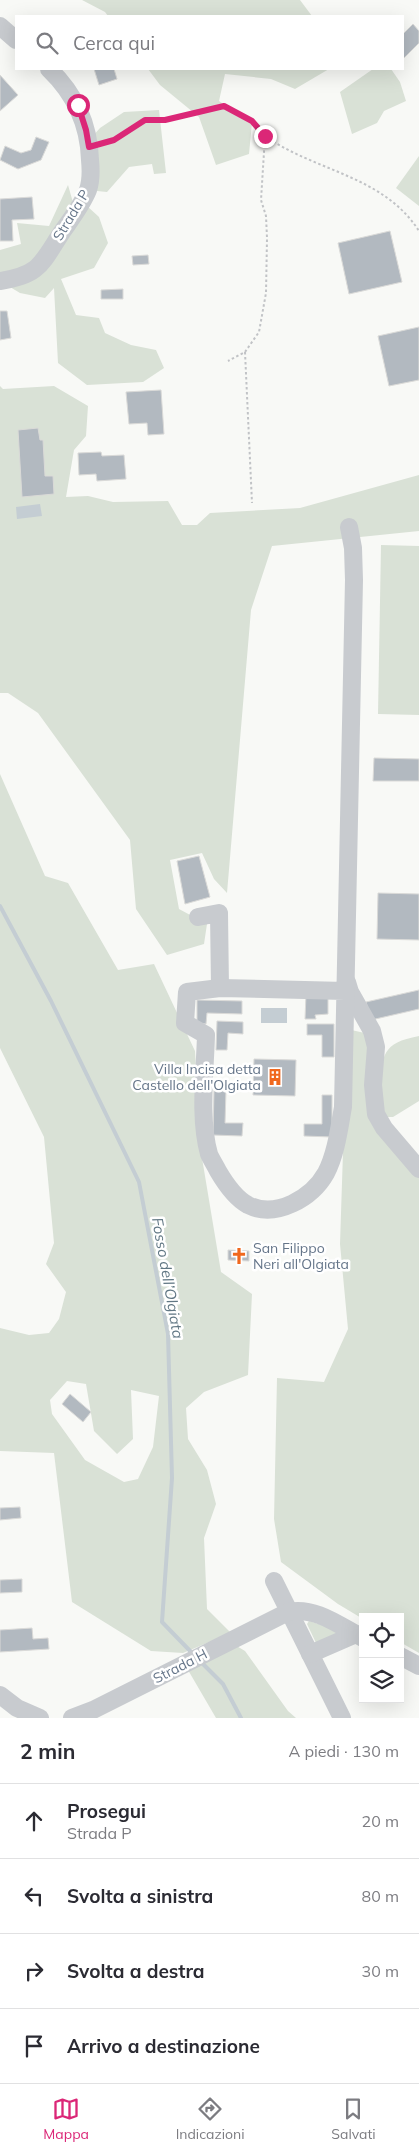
<!DOCTYPE html>
<html lang="it">
<head>
<meta charset="utf-8">
<style>
  body { margin:0; font-family:Mulish,sans-serif; background:#f2f2f3; color:#2b2b33 }
  .controls { position:absolute; right:15px; bottom:15px; display:grid; overflow:hidden; border-radius:0px; box-shadow:0 5px 20px #0002 }
  .controls button { width:45px; height:45px; display:grid; place-items:center; padding:0; border:0; border-bottom:1px solid #e1e1e2; background:#fff; color:#2b2b33; font:25px sans-serif }
  .stop { position:absolute; width:15px; height:15px; margin:-11px; border:4px solid #db2777; border-radius:50%; background:#fff }
  .stop.end { background:#db2777; border-color:#fff; box-shadow:0 1px 5px #0008 }
  .list { margin:0; padding:0; list-style:none }
  h2 { display:flex; justify-content:space-between; align-items:center; height:65px; margin:0; padding:0 20px; font-size:21px }
  h2 small { font-size:16px; font-weight:400; color:#7c7c81 }
  .list li { display:grid; grid-template-columns:32px 1fr auto; gap:15px; align-items:center; box-sizing:border-box; height:75px; padding:0 20px; border-top:1px solid #e1e1e2 }
  .list b { display:block; font-size:19px; white-space:nowrap }
  .list p { margin:0; font-size:16px; white-space:nowrap; color:#7c7c81 }
  .list em { font-size:16px; font-style:normal; color:#7c7c81 }
  .icon { flex:none; width:28px; height:28px; fill:none; stroke:currentColor; stroke-width:2; stroke-linecap:round; stroke-linejoin:round }
  .map { position:relative; flex:none; width:419px; height:1718px; overflow:hidden }
  .search { position:absolute; background:#fff; box-shadow:0 5px 20px #0002; left:15px; right:15px; top:15px; height:55px; display:flex; align-items:center; gap:12px; box-sizing:border-box; padding:0 18px; border-radius:0px; color:#7c7c81; font-size:19px }
  .sheet { height:365px; background:#fff }
  nav { display:flex; justify-content:space-around; align-items:center; box-sizing:border-box; height:70px; border-top:1px solid #e1e1e2; background:#fff; font-size:14px; color:#7c7c81 }
  nav a { display:grid; justify-items:center; gap:2px }
  nav .on { color:#db2777 }
  .map>svg:first-child { display:block }
  .green { fill:#d9e1d6; fill-rule:evenodd }
  .water { fill:#c4cdd3 }
  .lines { fill:none; stroke-linecap:round; stroke-linejoin:round }
  .stream { stroke:#c4cdd3; stroke-width:4 }
  .building { fill:#b2b9c0; stroke:#dadad8 }
  .path { stroke:#c1c3c6; stroke-width:2; stroke-dasharray:2.5 2.5; stroke-linecap:butt }
  .minor { stroke:#c8cbcf; stroke-width:18 }
  .route { stroke:#db2777; stroke-width:6 }
  .labels { text-anchor:middle; dominant-baseline:central; stroke-width:5; stroke-linejoin:round; paint-order:stroke }
  .street-label { font-size:14px; fill:#657589; stroke:#fff }
  .poi-label { font-size:14px; fill:#657589; stroke:#fff; text-anchor:end }
  .water-label { font-size:15px; font-style:italic; fill:#617784; stroke:#fff }
</style>
</head>
<body>
<div class="map">
<svg width="419" height="1718" viewBox="0 0 419 1718">
  <rect width="100%" height="100%" fill="#f8f9f6"/>
  <g class="green">
    <polygon points="82,0 300,0 312,16 108,16 105,12"/>
    <polygon points="148,69 329,69 295,89 271,79 225,74 219,101 252,123 249,154 216,165 199,117 160,85"/>
    <polygon points="373,69 391,69 400,82 406,101 384,111 377,123 352,134 340,92"/>
    <polygon points="159,110 166,173 154,174 152,164 129,167 107,192 97,191 92,137 100,128 124,112"/>
    <polygon points="419,156 419,206 396,188"/>
    <polygon points="68,185 78,220 87,206 99,217 108,243 94,268 61,279 76,315 99,318 105,333 131,345 156,350 164,368 143,382 87,385 58,363 54,288 45,298 20,293 0,281 0,250 21,244 17,223 49,226"/>
    <polygon points="0,386 3,389 54,386 88,406 86,436 74,450 66,497 88,496 113,502 168,501 182,525 197,525 210,513 300,508 419,475 419,531 272,546 251,610 227,893 214,879 202,853 170,860 179,909 207,924 204,944 167,955 136,909 130,840 38,713 8,693 0,693"/>
    <polygon points="381,545 419,546 419,715 378,714"/>
    <path d="M0,774L45,876L68,883L118,970L154,964L195,1051L201,1152L221,1272L252,1294L248,1375L204,1392L186,1408L188,1439L207,1470L216,1504L204,1538L207,1609L231,1633L183,1653L151,1651L72,1602L54,1453L0,1451V1328L29,1335L49,1333L59,1319L66,1292L46,1264L54,1243L44,1137L0,1048ZM67,1381L86,1384L94,1431L117,1454L133,1439L131,1390L159,1396L153,1447L138,1479L124,1482L85,1460L52,1414L50,1400Z"/>
    <path d="M347,1029L369,1034L377,1088C384,1055 381,1043 419,1036V1101L393,1117H384L419,1158V1653L400,1642V1617H363V1619L338,1604L281,1562L274,1519L277,1378L324,1382L348,1329L340,1244Z"/>
    <polygon points="309,1621 341,1631 317,1645 307,1624"/>
    <polygon points="235,1645 245,1651 288,1711 296,1718 216,1718 188,1670"/>
  </g>
  <g class="water">
    <polygon points="40,504 42,516 17,519 16,507"/>
    <rect x="261" y="1008" width="26" height="15"/>
  </g>
  <g class="lines">
    <g class="stream">
      <polyline points="0,906 51,1001 139,1182 168,1334 172,1478 162,1622 194,1655"/>
      <polyline points="201,1662 223,1684 241,1718"/>
    </g>
  </g>
  <g class="building">
    <polygon points="413,24 419,31 419,43 403,59 403,34"/>
    <polygon points="94,69 114,69 117,79 99,85"/>
    <polygon points="0,75 18,95 0,111"/>
    <polygon points="36,137 49,142 41,160 18,169 0,160 5,146 21,153 31,150"/>
    <polygon points="32,197 34,219 12,220 13,241 0,241 0,199"/>
    <polygon points="390,231 402,282 349,294 338,243"/>
    <polygon points="148,255 149,264 133,265 132,256"/>
    <polygon points="123,289 123,299 101,299 101,290"/>
    <polygon points="0,311 7,311 11,338 0,340"/>
    <polygon points="419,327 419,380 389,386 378,336"/>
    <polygon points="161,390 164,434 148,435 147,423 129,424 126,392"/>
    <polygon points="38,428 40,440 43,440 45,476 53,476 54,494 22,497 18,430"/>
    <polygon points="101,452 102,456 124,455 126,479 97,481 96,474 79,475 78,453"/>
    <polygon points="374,758 419,759 419,781 373,781"/>
    <polygon points="199,856 210,897 185,904 177,861"/>
    <polygon points="378,893 419,894 419,940 377,939"/>
    <polygon points="419,990 419,1009 371,1020 366,1002"/>
    <polygon points="306,994 328,995 328,1014 315,1015 316,1019 305,1019"/>
    <polygon points="197,1000 242,1001 242,1014 207,1013 206,1024 197,1023"/>
    <polygon points="217,1021 243,1022 243,1034 228,1033 227,1050 216,1050"/>
    <polygon points="307,1024 334,1024 334,1057 322,1057 322,1035 307,1035"/>
    <polygon points="254,1059 296,1060 295,1096 253,1095"/>
    <polygon points="214,1090 226,1090 225,1123 243,1123 242,1136 213,1135"/>
    <polygon points="322,1095 332,1095 332,1137 304,1136 304,1124 322,1124"/>
    <polygon points="228,1250 249,1251 249,1261 228,1260"/>
    <polygon points="70,1394 91,1412 83,1422 62,1404"/>
    <polygon points="20,1507 21,1518 0,1520 0,1508"/>
    <polygon points="22,1579 22,1592 0,1593 0,1580"/>
    <polygon points="32,1628 33,1639 48,1638 49,1649 0,1652 0,1630"/>
  </g>
  <g class="lines">
    <g class="path">
      <path d="M265,136C316,172 383,175 419,231"/>
      <polyline points="103,144 145,120 165,120 224,106 252,121 265,136 261,200 266,216 267,238 266,293 259,332 245,352 228,361"/>
      <polyline points="245,352 252,503"/>
    </g>
    <g class="minor">
      <polyline points="0,26 16,40"/>
      <path d="M0,281C40,275 41,264 62,232C71,219 82,205 88,190C91,181 91,170 90,160C89,124 75,94 49,69"/>
      <polyline points="198,917 219,913 220,988"/>
      <polyline points="347,982 350,992 372,1031 376,1047 373,1085 376,1114 384,1128 419,1169"/>
      <path d="M345,991L220,988L187,992L185,1023L206,1035C205,1072 199,1119 209,1154C211,1159 215,1165 218,1171C225,1183 235,1198 248,1205C276,1219 312,1198 326,1173C336,1154 339,1129 343,1107L354,580L353,548L349,527"/>
      <polyline points="274,1581 342,1718"/>
      <polyline points="310,1654 356,1634"/>
      <polyline points="400,1656 419,1666"/>
      <polyline points="0,1695 17,1708 40,1718"/>
      <path d="M72,1718L93,1710L288,1612C315,1606 340,1626 363,1638"/>
    </g>
  </g>
  <g class="lines">
    <polyline class="route" points="78,105 86,130 89,147 114,140 145,120 165,120 224,106 252,121 265,136"/>
  </g>
  <defs>
    <g id="building-bare" transform="scale(1.35)"><path d="M-4-6H4V6H1V3H-1V6H-4ZM-2.5-4.3h1.7v1.8h-1.7ZM.8-4.3h1.7v1.8H.8ZM-2.5-1h1.7V.8h-1.7ZM.8-1h1.7V.8H.8Z" fill="#f0681e" stroke="#fff" stroke-width="2.5" paint-order="stroke"/></g>
    <g id="church-bare" transform="scale(1.35)"><path d="M-1.2-6h2.4v3.5h3.3v2.4h-3.3V6h-2.4V-.1h-3.3v-2.4h3.3Z" fill="#f0681e" stroke="#fff" stroke-width="2.5" paint-order="stroke"/></g>
  </defs>
  <g fill-rule="evenodd">
    <use href="#building-bare" x="275" y="1077"/>
    <use href="#church-bare" x="239" y="1256"/>
  </g>
  <g class="labels">
    <g class="street-label">
      <text transform="translate(71 215) rotate(-59)">Strada P</text>
      <text transform="translate(180 1666) rotate(-27)">Strada H</text>
    </g>
    <g class="poi-label">
      <text x="261" y="1069">Villa Incisa detta<tspan x="261" dy="16">Castello dell'Olgiata</tspan></text>
      <text x="253" y="1248" text-anchor="start">San Filippo<tspan x="253" dy="16">Neri all'Olgiata</tspan></text>
    </g>
    <g class="water-label">
      <text transform="translate(168 1278) rotate(80)">Fosso dell’Olgiata</text>
    </g>
  </g>
</svg>
<div class="controls">
<button><svg class="icon" aria-label="locate" viewBox="0 0 24 24"><circle cx="12" cy="12" r="6"/><path d="M12 2v4M12 18v4M2 12h4M18 12h4"/></svg></button>
<button><svg class="icon" aria-label="layers" viewBox="0 0 24 24"><path d="M12 4l9 5-9 5-9-5zM3 14l9 5 9-5"/></svg></button>
</div>
<div class="stop" style="left:78px;top:105px"></div>
<div class="stop end" style="left:265px;top:136px"></div>
<div class="search"><svg class="icon" aria-label="search" viewBox="0 0 24 24"><circle cx="10" cy="10" r="6"/><path d="M15 15l6 6"/></svg>Cerca qui</div>
</div>
<section class="sheet">
<h2>2 min<small>A piedi · 130 m</small></h2>
<ul class="list">
<li><svg class="icon" aria-label="ahead" viewBox="0 0 24 24"><path d="M12 20V5M6 11l6-6 6 6"/></svg><div><b>Prosegui</b><p>Strada P</p></div><em>20 m</em></li>
<li><svg class="icon" aria-label="left" viewBox="0 0 24 24"><path d="M17 20v-9H6M10 6l-5 5 5 5"/></svg><div><b>Svolta a sinistra</b></div><em>80 m</em></li>
<li><svg class="icon" aria-label="right" viewBox="0 0 24 24"><path d="M7 20v-9h11M14 6l5 5-5 5"/></svg><div><b>Svolta a destra</b></div><em>30 m</em></li>
<li><svg class="icon" aria-label="arrive" viewBox="0 0 24 24"><path d="M6 21V4h12l-3 4 3 4H6"/></svg><div><b>Arrivo a destinazione</b></div></li>
</ul>
</section>
<nav>
<a class="on"><svg class="icon" aria-label="map" viewBox="0 0 24 24"><path d="M3 6l6-2 6 2 6-2v14l-6 2-6-2-6 2zM9 4v14M15 6v14"/></svg>Mappa</a>
<a><svg class="icon" aria-label="directions" viewBox="0 0 24 24"><path d="M12 3l9 9-9 9-9-9zM9 14v-3h6M13 9l2 2-2 2"/></svg>Indicazioni</a>
<a><svg class="icon" aria-label="saved" viewBox="0 0 24 24"><path d="M7 4h10v16l-5-4-5 4z"/></svg>Salvati</a>
</nav>
</body>
</html>
